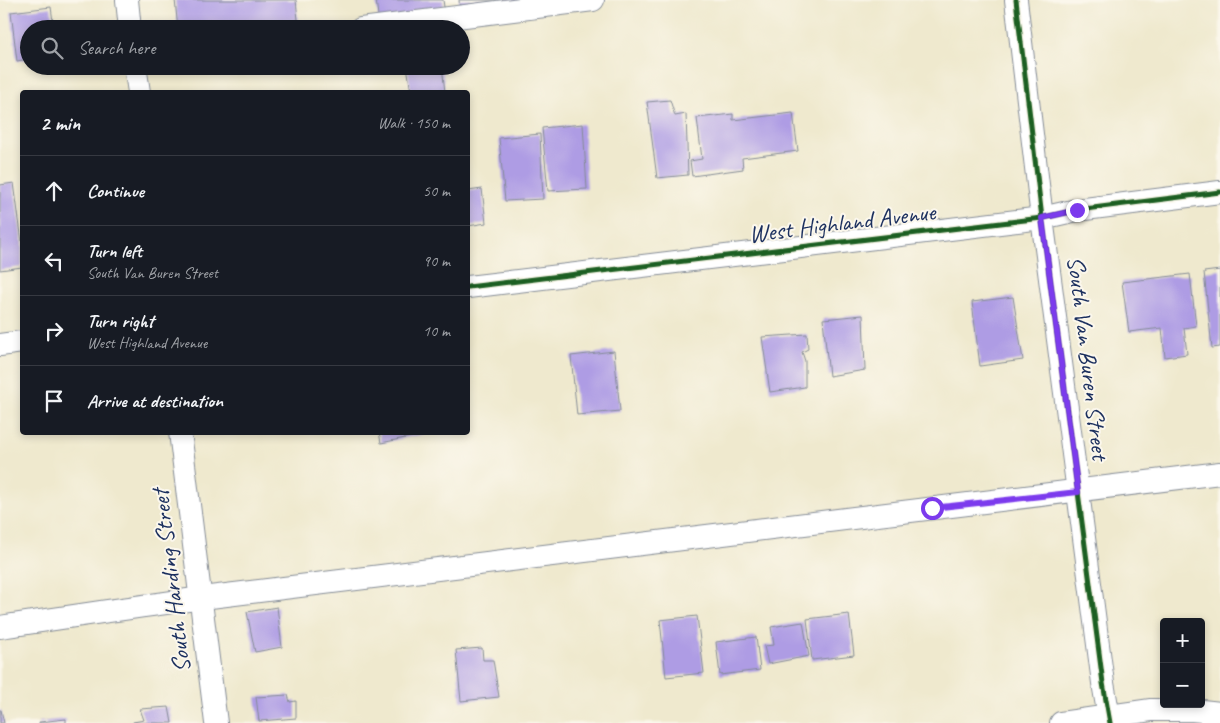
<!DOCTYPE html>
<html lang="en">
<head>
<meta charset="utf-8">
<style>
  body { margin:0; font-family:Caveat,sans-serif; background:#20242c; color:#f1f3f6 }
  .controls { position:absolute; right:15px; bottom:15px; display:grid; overflow:hidden; border-radius:5px; box-shadow:0 2px 8px #0003 }
  .controls button { width:45px; height:45px; display:grid; place-items:center; padding:0; border:0; border-bottom:1px solid #363941; background:#171b24; color:#f1f3f6; font:25px sans-serif }
  .stop { position:absolute; width:15px; height:15px; margin:-11px; border:4px solid #7c3aed; border-radius:50%; background:#fff }
  .stop.end { background:#7c3aed; border-color:#fff; box-shadow:0 1px 5px #0008 }
  .list { margin:0; padding:0; list-style:none }
  h2 { display:flex; justify-content:space-between; align-items:center; height:65px; margin:0; padding:0 20px; font-size:21px }
  h2 small { font-size:16px; font-weight:400; color:#9ea1a6 }
  .list li { display:grid; grid-template-columns:32px 1fr auto; gap:15px; align-items:center; box-sizing:border-box; height:70px; padding:0 20px; border-top:1px solid #363941 }
  .list b { display:block; font-size:19px; white-space:nowrap }
  .list p { margin:0; font-size:16px; white-space:nowrap; color:#9ea1a6 }
  .list em { font-size:16px; font-style:normal; color:#9ea1a6 }
  .icon { flex:none; width:28px; height:28px; fill:none; stroke:currentColor; stroke-width:2; stroke-linecap:round; stroke-linejoin:round }
  .map { position:relative; flex:none; width:1220px; height:723px; overflow:hidden }
  .search { position:absolute; background:#171b24; box-shadow:0 2px 8px #0003; left:20px; top:20px; width:450px; height:55px; display:flex; align-items:center; gap:12px; box-sizing:border-box; padding:0 18px; border-radius:28px; color:#9ea1a6; font-size:19px }
  .panel { position:absolute; background:#171b24; box-shadow:0 2px 8px #0003; left:20px; top:90px; width:450px; height:345px; border-radius:5px }
  .map>svg:first-child { display:block }
  .building { fill:#ae9ce4 }
  .lines { fill:none; stroke-linecap:round; stroke-linejoin:round }
  .minor-casing { stroke:#858c96; stroke-width:24 }
  .minor { stroke:#fff; stroke-width:22 }
  .cycleway-casing { stroke:#fbf7ec; stroke-width:8 }
  .cycleway { stroke:#1b5e20; stroke-width:5 }
  .route { stroke:#7c3aed; stroke-width:6 }
  .labels { text-anchor:middle; dominant-baseline:central; stroke-width:4; stroke-linejoin:round; paint-order:stroke }
  .street-label { font-size:25px; fill:#1b2f5e; stroke:#fbf7ec }
</style>
</head>
<body>
<div class="map">
<svg width="1220" height="723" viewBox="0 0 1220 723">
  <rect width="100%" height="100%" fill="#fbf7ec"/>
  <filter id="ink" filterUnits="userSpaceOnUse"><feTurbulence type="fractalNoise" baseFrequency=".02" numOctaves="2"/><feDisplacementMap in="SourceGraphic" scale="10" xChannelSelector="R" yChannelSelector="G"/><feConvolveMatrix kernelMatrix="1 2 1 2 8 2 1 2 1" color-interpolation-filters="sRGB"/></filter>
  <filter id="wash" filterUnits="userSpaceOnUse"><feTurbulence type="fractalNoise" baseFrequency=".0096" numOctaves="4" result="noise"/><feDisplacementMap in="SourceGraphic" scale="20" xChannelSelector="R" yChannelSelector="G"/><feGaussianBlur stdDeviation="1.12" result="paint"/><feColorMatrix in="noise" values="0 0 0 0 0 0 0 0 0 0 0 0 0 0 0 0 0 1.4 0 .05"/><feComposite in="paint" operator="in"/></filter>
  <g filter="url(#wash)">
    <rect width="100%" height="100%" fill="#efe9ce"/>
    <g id="blocks">
      <g class="building">
        <polygon points="175,0 296,0 298,20 223,29 178,29"/>
        <polygon points="376,0 443,0 445,14 379,23"/>
        <polygon points="459,0 530,0 460,10"/>
        <polygon points="51,7 54,29 29,29 29,59 17,61 11,12"/>
        <polygon points="407,66 442,66 445,92 411,92"/>
        <polygon points="670,100 675,116 686,114 688,175 657,178 647,102"/>
        <polygon points="793,113 798,151 742,158 743,169 692,176 690,161 702,159 697,118 733,114 733,120"/>
        <polygon points="583,124 587,189 548,191 542,128"/>
        <polygon points="540,134 543,199 505,201 499,138"/>
        <polygon points="14,183 22,242 22,267 0,270 0,185"/>
        <polygon points="482,189 486,223 468,226 468,191"/>
        <polygon points="1220,270 1220,347 1212,348 1204,272"/>
        <polygon points="1190,274 1196,326 1184,328 1187,354 1165,357 1162,328 1129,332 1122,282"/>
        <polygon points="1013,297 1023,360 980,366 972,302"/>
        <polygon points="863,315 865,370 829,376 823,319"/>
        <polygon points="807,334 808,349 802,352 805,361 805,387 770,392 762,337"/>
        <polygon points="614,351 620,411 577,415 571,356"/>
        <polygon points="379,432 429,432 429,433 381,443"/>
        <polygon points="277,607 282,647 255,652 247,612"/>
        <polygon points="849,614 854,655 812,660 807,619"/>
        <polygon points="697,616 704,673 666,677 660,620"/>
        <polygon points="803,622 809,656 768,664 764,646 774,645 771,627"/>
        <polygon points="756,637 760,670 720,675 716,642"/>
        <polygon points="482,648 483,660 493,660 499,697 461,701 456,650"/>
        <polygon points="288,695 290,702 296,701 296,718 259,721 256,697"/>
        <polygon points="169,707 172,723 133,723 133,722 144,720 140,709"/>
        <polygon points="0,710 1,710 4,723 0,723"/>
        <polygon points="66,719 66,723 39,723 39,722"/>
      </g>
    </g>
  </g>
  <g filter="url(#ink)">
    <use href="#blocks" fill-opacity="0" stroke="#858c96" stroke-width="1"/>
    <g class="lines">
      <g class="minor-casing">
        <g id="minor">
          <polyline points="127,0 130,29"/>
          <polyline points="1016,0 1042,218 1078,492 1103,683 1110,723"/>
          <polyline points="361,29 593,0"/>
          <polyline points="135,66 139,92"/>
          <polyline points="468,287 1042,218 1077,210 1220,192"/>
          <polyline points="0,345 22,342"/>
          <polyline points="180,432 216,723"/>
          <path d="M0,627C67,617 134,607 202,598C541,554 881,517 1220,473"/>
          <polyline points="1061,723 1151,710 1193,710 1220,713"/>
        </g>
      </g>
      <use href="#minor" class="minor"/>
      <g class="cycleway-casing">
        <g id="cycleway">
          <polyline points="1016,0 1042,218 1078,492 1103,683 1110,723"/>
          <polyline points="468,287 1042,218 1077,210 1220,192"/>
        </g>
      </g>
      <use href="#cycleway" class="cycleway"/>
    </g>
  </g>
  <g class="lines" filter="url(#ink)">
    <polyline class="route" points="932,508 1078,492 1042,218 1077,210"/>
  </g>
  <g class="labels">
    <g class="street-label">
      <text transform="translate(842 223) rotate(-7)">West Highland Avenue</text>
      <text transform="translate(1088 358) rotate(83)">South Van Buren Street</text>
      <text transform="translate(171 581) rotate(-97)">South Harding Street</text>
    </g>
  </g>
</svg>
<div class="controls">
<button>+</button>
<button>−</button>
</div>
<div class="stop" style="left:932px;top:508px"></div>
<div class="stop end" style="left:1077px;top:210px"></div>
<div class="search"><svg class="icon" aria-label="search" viewBox="0 0 24 24"><circle cx="10" cy="10" r="6"/><path d="M15 15l6 6"/></svg>Search here</div>
<section class="panel">
<h2>2 min<small>Walk · 150 m</small></h2>
<ul class="list">
<li><svg class="icon" aria-label="ahead" viewBox="0 0 24 24"><path d="M12 20V5M6 11l6-6 6 6"/></svg><div><b>Continue</b></div><em>50 m</em></li>
<li><svg class="icon" aria-label="left" viewBox="0 0 24 24"><path d="M17 20v-9H6M10 6l-5 5 5 5"/></svg><div><b>Turn left</b><p>South Van Buren Street</p></div><em>90 m</em></li>
<li><svg class="icon" aria-label="right" viewBox="0 0 24 24"><path d="M7 20v-9h11M14 6l5 5-5 5"/></svg><div><b>Turn right</b><p>West Highland Avenue</p></div><em>10 m</em></li>
<li><svg class="icon" aria-label="arrive" viewBox="0 0 24 24"><path d="M6 21V4h12l-3 4 3 4H6"/></svg><div><b>Arrive at destination</b></div></li>
</ul>
</section>
</div>
</body>
</html>
